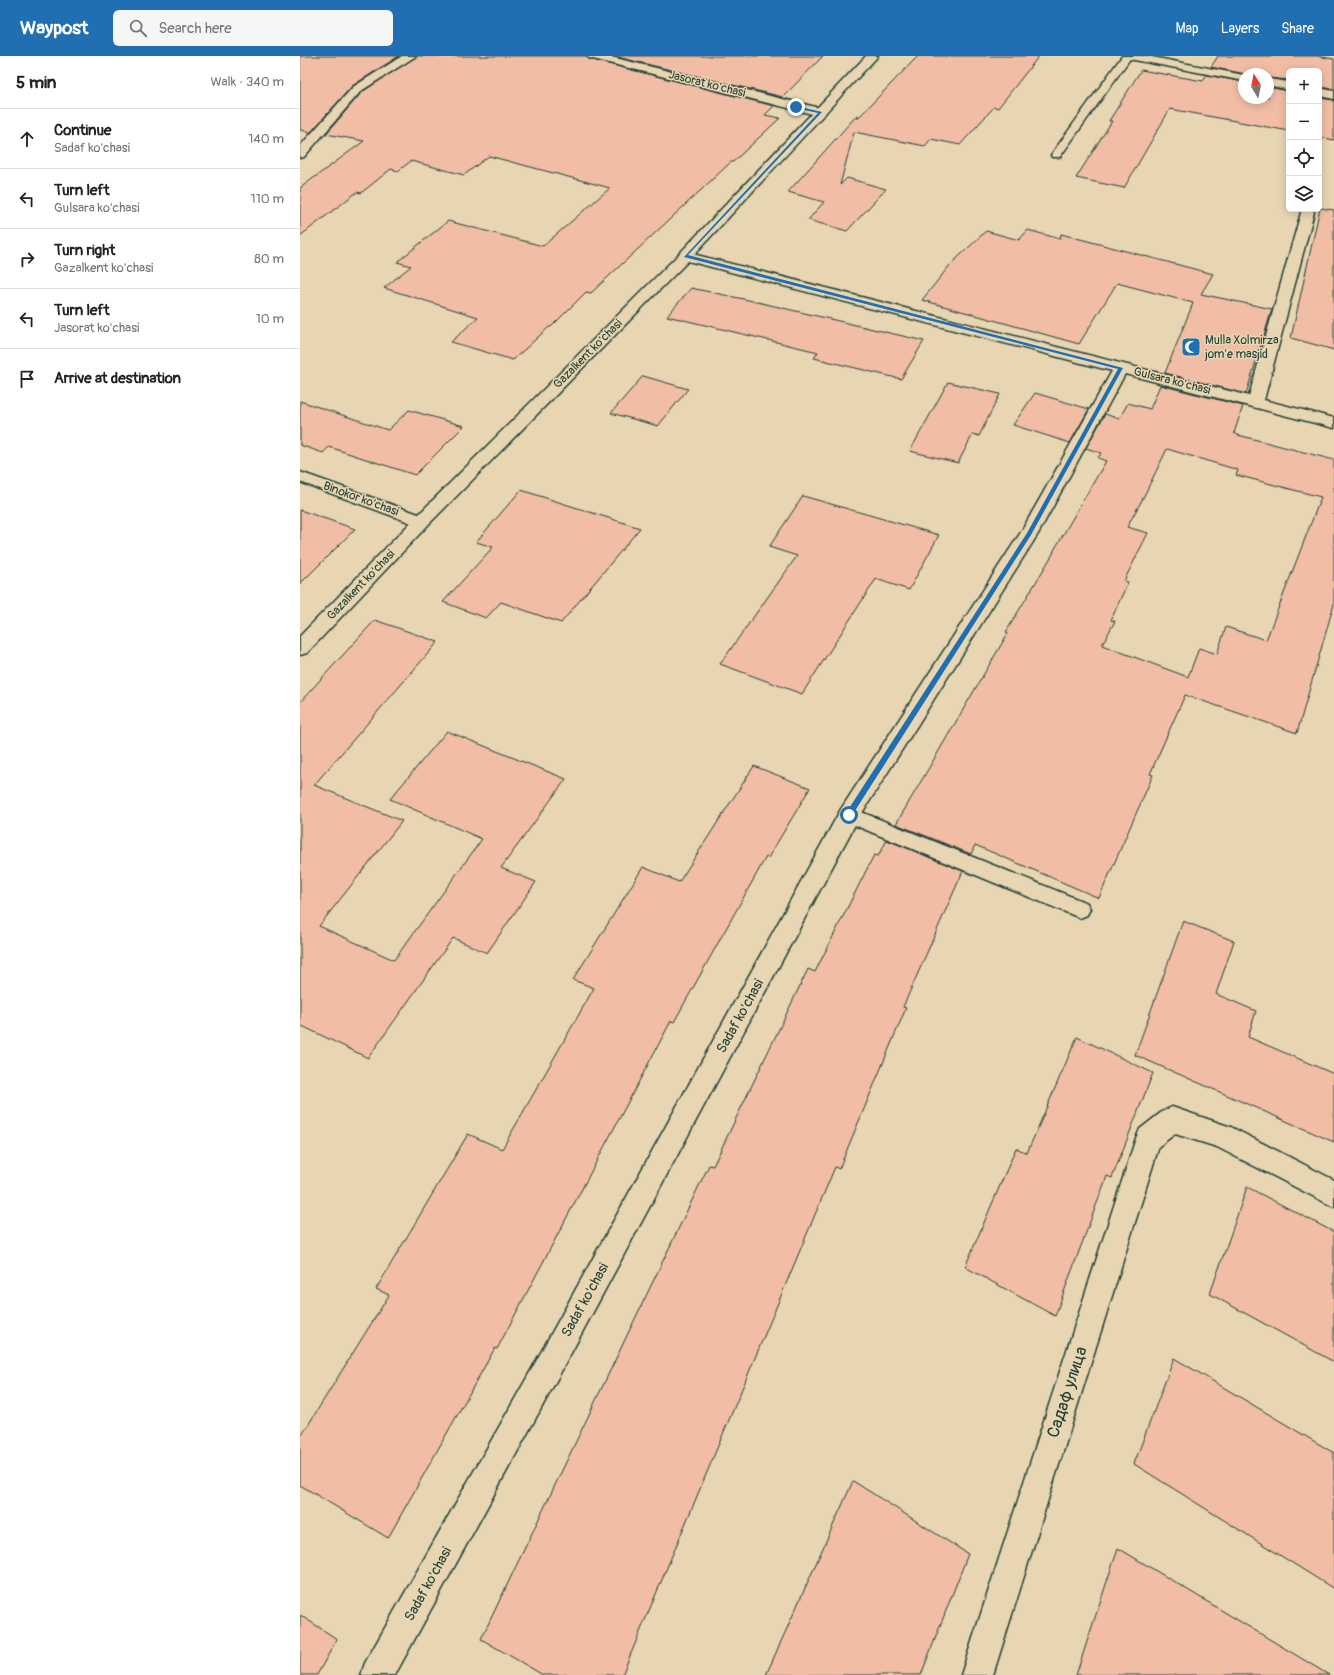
<!DOCTYPE html>
<html lang="en">
<head>
<meta charset="utf-8">
<style>
  body { margin:0; font-family:Pangolin,sans-serif; background:#f6f6f6; color:#222 }
  .controls { position:absolute; right:12px; top:12px; display:grid; overflow:hidden; border-radius:6px; box-shadow:0 2px 10px #0003 }
  .controls button { width:36px; height:36px; display:grid; place-items:center; padding:0; border:0; border-bottom:1px solid #e0e0e0; background:#fff; color:#222; font:20px sans-serif }
  .compass { position:absolute; left:938px; top:12px; width:36px; height:36px; border-radius:50%; background:#fff; box-shadow:0 2px 10px #0003; rotate:350deg }
  .stop { position:absolute; width:12px; height:12px; margin:-9px; border:3px solid #1f6fb2; border-radius:50%; background:#fff }
  .stop.end { background:#1f6fb2; border-color:#fff; box-shadow:0 1px 4px #0008 }
  .list { margin:0; padding:0; list-style:none }
  h2 { display:flex; justify-content:space-between; align-items:center; height:52px; margin:0; padding:0 16px; font-size:17px }
  h2 small { font-size:13px; font-weight:400; color:#767676 }
  .list li { display:grid; grid-template-columns:26px 1fr auto; gap:12px; align-items:center; box-sizing:border-box; height:60px; padding:0 16px; border-top:1px solid #e0e0e0 }
  .list b { display:block; font-size:15px; white-space:nowrap }
  .list p { margin:0; font-size:13px; white-space:nowrap; color:#767676 }
  .list em { font-size:13px; font-style:normal; color:#767676 }
  .icon { flex:none; width:22px; height:22px; fill:none; stroke:currentColor; stroke-width:2; stroke-linecap:round; stroke-linejoin:round }
  .map { position:relative; flex:none; width:1034px; height:1619px; overflow:hidden }
  header { display:flex; align-items:center; gap:24px; box-sizing:border-box; height:56px; padding:0 20px; background:#1f6fb2; color:#fff }
  header strong { font-size:19px }
  nav { display:flex; gap:22px; margin-inline-start:auto; font-size:14px }
  .search { width:280px; height:36px; background:#f6f6f6; display:flex; align-items:center; gap:10px; box-sizing:border-box; padding:0 14px; border-radius:6px; color:#767676; font-size:15px }
  main { display:flex }
  aside { flex:1; background:#fff }
  .map>svg:first-child { display:block }
  .building { fill:#f2bda5; stroke:#1f3d34; fill-rule:evenodd }
  .lines { fill:none; stroke-linecap:round; stroke-linejoin:round }
  .lane-casing { stroke:#1f3d34; stroke-width:3 }
  .street-casing { stroke:#1f3d34; stroke-width:3 }
  .secondary-casing { stroke:#1f3d34; stroke-width:3 }
  .lane { fill:#e8d6b3; fill-rule:evenodd }
  .street { fill:#e8d6b3; fill-rule:evenodd }
  .secondary { fill:#e8d6b3; fill-rule:evenodd }
  .route { fill:#1f6fb2 }
  .labels { text-anchor:middle; dominant-baseline:central; stroke-width:3; stroke-linejoin:round; paint-order:stroke }
  .far-street-label { font-size:12px; fill:#1f3d34; stroke:#e8d6b3 }
  .far-poi-label { font-size:12px; fill:#1f3d34; stroke:#e8d6b3; text-anchor:start }
  .street-label { font-size:14px; fill:#1f3d34; stroke:#e8d6b3 }
  .near-street-label { font-size:17px; fill:#1f3d34; stroke:#e8d6b3 }
</style>
</head>
<body>
<header>
<strong>Waypost</strong>
<div class="search"><svg class="icon" aria-label="search" viewBox="0 0 24 24"><circle cx="10" cy="10" r="6"/><path d="M15 15l6 6"/></svg>Search here</div>
<nav><a>Map</a><a>Layers</a><a>Share</a></nav>
</header>
<main>
<aside>
<h2>5 min<small>Walk · 340 m</small></h2>
<ul class="list">
<li><svg class="icon" aria-label="ahead" viewBox="0 0 24 24"><path d="M12 20V5M6 11l6-6 6 6"/></svg><div><b>Continue</b><p>Sadaf ko'chasi</p></div><em>140 m</em></li>
<li><svg class="icon" aria-label="left" viewBox="0 0 24 24"><path d="M17 20v-9H6M10 6l-5 5 5 5"/></svg><div><b>Turn left</b><p>Gulsara ko'chasi</p></div><em>110 m</em></li>
<li><svg class="icon" aria-label="right" viewBox="0 0 24 24"><path d="M7 20v-9h11M14 6l5 5-5 5"/></svg><div><b>Turn right</b><p>Gazalkent ko'chasi</p></div><em>80 m</em></li>
<li><svg class="icon" aria-label="left" viewBox="0 0 24 24"><path d="M17 20v-9H6M10 6l-5 5 5 5"/></svg><div><b>Turn left</b><p>Jasorat ko'chasi</p></div><em>10 m</em></li>
<li><svg class="icon" aria-label="arrive" viewBox="0 0 24 24"><path d="M6 21V4h12l-3 4 3 4H6"/></svg><div><b>Arrive at destination</b></div></li>
</ul>
</aside>
<div class="map">
<svg width="1034" height="1619" viewBox="0 0 1034 1619">
  <rect width="100%" height="100%" fill="#e8d6b3"/>
  <filter id="ink" filterUnits="userSpaceOnUse"><feTurbulence type="fractalNoise" baseFrequency=".025" numOctaves="2"/><feDisplacementMap in="SourceGraphic" scale="8" xChannelSelector="R" yChannelSelector="G"/><feConvolveMatrix kernelMatrix="1 2 1 2 8 2 1 2 1" color-interpolation-filters="sRGB"/></filter>
  <g filter="url(#ink)">
    <g class="building">
      <polygon points="0,0 99,0 52,30 11,76 0,74"/>
      <polygon points="117,0 286,0 289,3 474,50 465,59 480,62 433,106 431,106 291,237 286,236 251,271 249,271 213,304 151,286 178,261 84,232 111,210 97,206 148,165 243,190 310,132 189,100 164,119 111,105 98,115 91,113 61,137 57,136 0,180 0,132 64,85 26,78 62,36"/>
      <polygon points="313,0 523,0 483,41"/>
      <polygon points="618,0 739,0 698,52 694,51 660,89 631,83 625,90 554,76 540,129 547,122 586,133 547,175 508,164 524,146 488,136 558,58 557,63"/>
      <polygon points="918,0 1017,0 1034,3 1034,33 1019,31 1019,15 989,15 989,24 968,22 968,18 945,18 911,11"/>
      <polygon points="841,14 903,25 906,19 944,26 944,42 968,42 968,31 989,35 989,75 870,53 824,132 776,122 812,65 809,65"/>
      <polygon points="1019,42 1034,44 1034,84 1019,81"/>
      <polygon points="1020,152 1034,154 1034,294 991,282"/>
      <polygon points="728,174 760,183 761,178 913,218 901,238 972,253 946,338 865,317 893,247 817,227 779,288 622,244 650,209 686,175 719,184"/>
      <polygon points="391,232 453,245 624,285 601,323 514,302 518,296 367,260"/>
      <polygon points="343,320 388,333 358,370 311,357"/>
      <polygon points="648,326 700,338 679,380 673,378 658,407 610,395"/>
      <path d="M860,329L943,350L934,377L938,379L1034,404V548L997,677L885,639L850,718L853,719L799,842L675,789L671,798L596,768L708,577L706,576L754,496H753L806,405L798,402L801,397L786,392L805,358L819,363L828,347L850,353ZM867,393L938,414L936,419L1021,441L966,584L926,571L917,598L899,592L888,621L802,589L815,565L811,564L828,526L824,525L848,477L827,471L842,444Z"/>
      <polygon points="735,337 789,353 770,387 713,369"/>
      <polygon points="0,345 88,374 109,354 164,370 115,419 29,391 23,397 0,389"/>
      <polygon points="221,434 340,472 261,567 201,546 186,562 143,546 193,491 176,486"/>
      <polygon points="503,440 639,479 609,534 576,523 502,638 420,608 497,500 469,491"/>
      <polygon points="0,454 55,473 0,528"/>
      <polygon points="75,564 138,586 14,729 102,765 19,870 94,904 182,783 90,743 147,675 266,723 201,812 236,826 187,897 153,882 68,1002 0,969 0,646"/>
      <polygon points="454,710 510,732 468,802 466,801 374,966 371,965 197,1293 195,1292 88,1482 0,1429 0,1382 89,1239 76,1233 168,1078 202,1093 294,932 273,924 343,811 379,826"/>
      <polygon points="587,784 663,815 603,951 606,952 539,1113 535,1111 322,1619 243,1619 181,1583 409,1109 413,1110 508,913 515,916 574,799 578,800"/>
      <polygon points="883,865 934,885 916,938 956,955 948,981 1034,1018 1034,1086 835,999"/>
      <polygon points="777,981 853,1017 812,1122 807,1120 755,1260 665,1211 716,1092 727,1097"/>
      <polygon points="947,1131 1034,1176 1034,1306 910,1238"/>
      <polygon points="874,1302 1034,1397 1034,1533 834,1408"/>
      <polygon points="553,1425 668,1498 621,1619 466,1619"/>
      <polygon points="818,1492 1029,1619 776,1619"/>
      <polygon points="0,1559 37,1583 17,1619 0,1619"/>
    </g>
    <g class="lines">
      <g class="lane-casing">
        <g id="lane">
          <polygon points="822,0 832,0 760,101 752,101 751,99"/>
          <polygon points="0,416 127,461 130,465 127,469 122,470 117,469 0,426"/>
          <polygon points="549,751 787,847 790,853 787,859 780,862 542,764 540,759 542,754"/>
        </g>
      </g>
      <g class="street-casing">
        <g id="street">
          <polygon points="102,0 116,0 61,35 4,101 0,102 0,90 53,31"/>
          <polygon points="287,0 307,0 524,53 526,56 524,59 520,60 289,2"/>
          <polygon points="823,0 847,0 944,19 944,25 829,3 825,2"/>
          <polygon points="968,23 989,26 989,34 968,29"/>
          <polygon points="1019,32 1034,35 1034,43 1019,40"/>
          <polygon points="1002,153 1012,153 1014,156 964,344 1034,362 1034,372 825,318 738,478 557,765 249,1338 95,1619 61,1619 65,1607 229,1318 541,753 721,476 812,315 380,203 378,200 380,197 385,196 949,340"/>
          <polygon points="872,1051 931,1071 1034,1124 1034,1151 917,1091 875,1078 859,1090 693,1619 661,1619 836,1082 840,1073 863,1055"/>
        </g>
      </g>
      <g class="secondary-casing">
        <polygon id="secondary" points="566,0 578,0 390,203 128,469 7,597 0,599 0,580 116,461 380,197"/>
      </g>
      <use href="#lane" class="lane"/>
      <use href="#street" class="street"/>
      <use href="#secondary" class="secondary"/>
    </g>
  </g>
  <polygon class="route" points="496,50 522,56 388,199 823,312 731,479 551,761 549,762 546,759 546,757 727,477 818,313 384,201 518,57 495,52"/>
  <defs>
    <g id="mosque-square" transform="scale(1)"><rect x="-9" y="-9" width="18" height="18" rx="4" fill="#1f6fb2" stroke="#e8d6b3"/><path d="M3.5-4.9A6 6 0 1 0 3.5 4.9A5 5 0 1 1 3.5-4.9Z" fill="#fff"/></g>
  </defs>
  <g fill-rule="evenodd">
    <use href="#mosque-square" x="891" y="291"/>
  </g>
  <g class="labels">
    <g class="far-street-label">
      <text transform="translate(407 28) rotate(14)">Jasorat ko'chasi</text>
      <text transform="translate(288 298) rotate(-45)">Gazalkent ko'chasi</text>
      <text transform="translate(872 325) rotate(14)">Gulsara ko'chasi</text>
      <text transform="translate(61 443) rotate(20)">Binokor ko'chasi</text>
      <text transform="translate(61 529) rotate(-46)">Gazalkent ko'chasi</text>
    </g>
    <g class="far-poi-label">
      <text x="905" y="284">Mulla Xolmirza<tspan x="905" dy="14">jom'e masjid</tspan></text>
    </g>
    <g class="street-label">
      <text transform="translate(440 960) rotate(-61)">Sadaf ko'chasi</text>
      <text transform="translate(285 1244) rotate(-61)">Sadaf ko'chasi</text>
      <text transform="translate(128 1528) rotate(-61)">Sadaf ko'chasi</text>
    </g>
    <g class="near-street-label">
      <text transform="translate(767 1336) rotate(-72)">Садаф улица</text>
    </g>
  </g>
</svg>
<div class="controls">
<button>+</button>
<button>−</button>
<button><svg class="icon" aria-label="locate" viewBox="0 0 24 24"><circle cx="12" cy="12" r="6"/><path d="M12 2v4M12 18v4M2 12h4M18 12h4"/></svg></button>
<button><svg class="icon" aria-label="layers" viewBox="0 0 24 24"><path d="M12 4l9 5-9 5-9-5zM3 14l9 5 9-5"/></svg></button>
</div>
<svg class="compass" viewBox="-18 -18 36 36"><path d="M0-13l5 13h-10z" fill="#e53935"/><path d="M0 13l5-13h-10z" fill="#767676"/></svg>
<div class="stop" style="left:549px;top:759px"></div>
<div class="stop end" style="left:496px;top:51px"></div>
</div>
</main>
</body>
</html>
